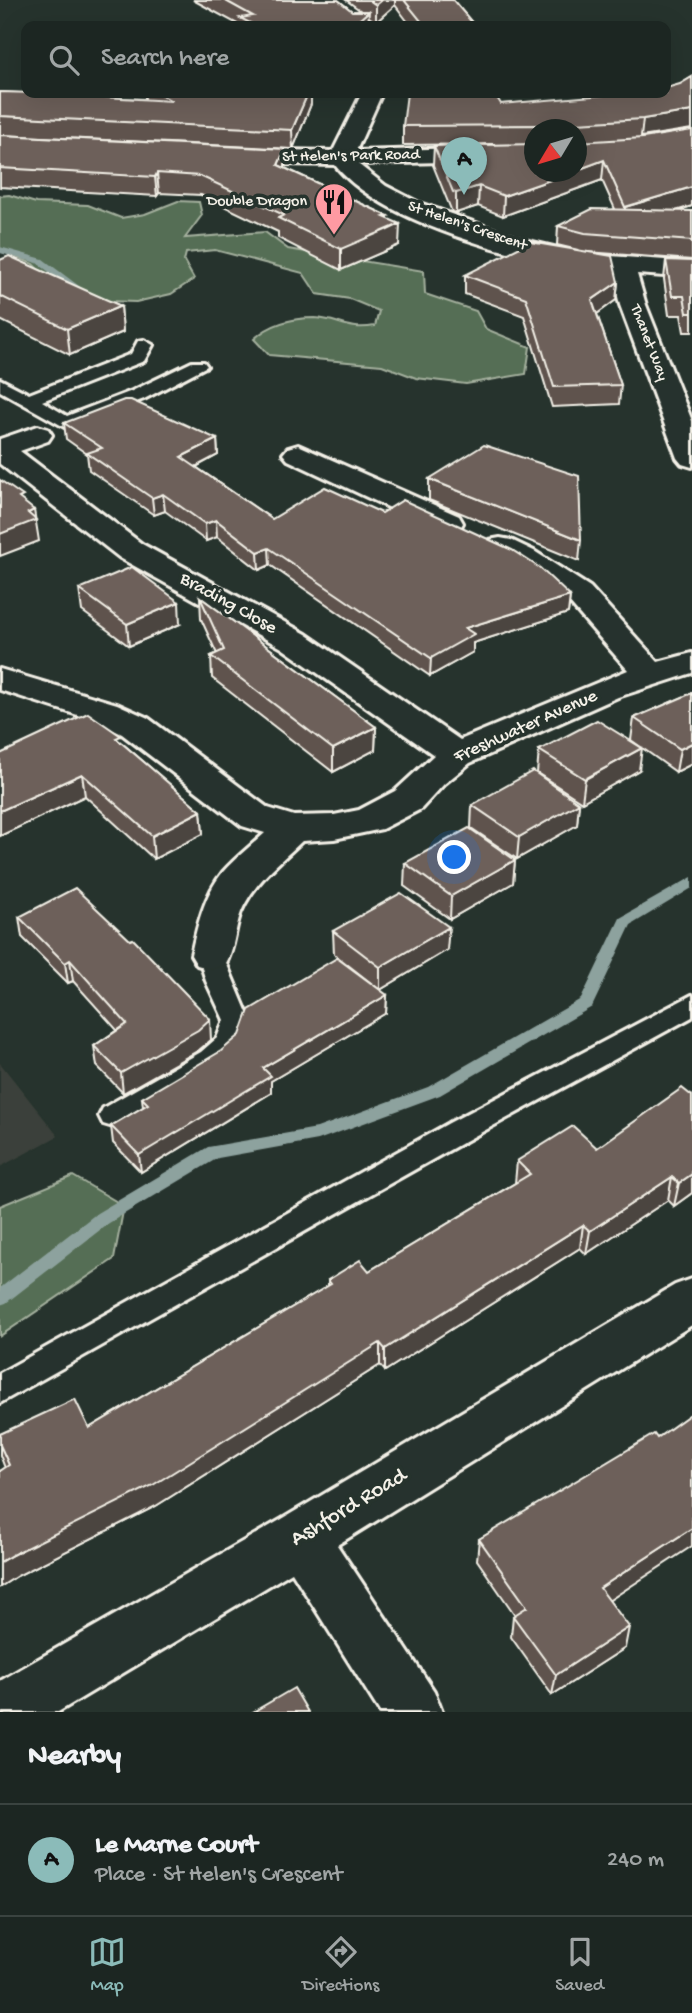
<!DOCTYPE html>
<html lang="en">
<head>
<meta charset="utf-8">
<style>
  body { margin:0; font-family:"Gochi Hand",sans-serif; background:#252e2a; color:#f1f3f6 }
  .compass { position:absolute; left:524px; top:119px; width:63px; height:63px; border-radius:50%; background:#1c2622; box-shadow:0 7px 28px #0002; rotate:232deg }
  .you { position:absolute; left:455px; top:858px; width:24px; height:24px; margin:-18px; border:5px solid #fff; border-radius:50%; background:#1a73e8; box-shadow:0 0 0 10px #1a73e833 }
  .badge { display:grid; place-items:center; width:46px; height:46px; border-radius:50%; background:#8bbbb9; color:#111; font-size:23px; font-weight:700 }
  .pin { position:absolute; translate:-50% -58px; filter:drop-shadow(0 2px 4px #0008) }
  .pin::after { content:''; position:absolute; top:37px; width:24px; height:21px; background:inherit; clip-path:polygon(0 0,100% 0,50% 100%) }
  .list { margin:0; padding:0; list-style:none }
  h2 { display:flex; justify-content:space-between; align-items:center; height:91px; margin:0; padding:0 28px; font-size:30px }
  h2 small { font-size:23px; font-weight:400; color:#a0a5a5 }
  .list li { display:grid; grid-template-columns:46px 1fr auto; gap:21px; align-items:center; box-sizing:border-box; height:112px; padding:0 28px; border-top:2px solid #3a4340 }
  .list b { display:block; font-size:26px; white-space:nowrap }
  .list p { margin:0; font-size:23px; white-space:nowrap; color:#a0a5a5 }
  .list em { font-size:23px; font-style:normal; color:#a0a5a5 }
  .icon { flex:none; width:38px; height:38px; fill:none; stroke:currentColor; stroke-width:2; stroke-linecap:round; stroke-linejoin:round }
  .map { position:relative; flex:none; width:692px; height:1712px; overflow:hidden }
  .search { position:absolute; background:#1c2622; box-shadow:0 7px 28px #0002; left:21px; right:21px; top:21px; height:77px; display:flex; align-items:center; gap:18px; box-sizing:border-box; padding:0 24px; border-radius:14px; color:#a0a5a5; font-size:26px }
  .sheet { height:203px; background:#1c2622 }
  nav { display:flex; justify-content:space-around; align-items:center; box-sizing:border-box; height:98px; border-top:2px solid #3a4340; background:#1c2622; font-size:19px; color:#a0a5a5 }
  nav a { display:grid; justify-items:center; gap:4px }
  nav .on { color:#8bbbb9 }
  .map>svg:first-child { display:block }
  .built { fill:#3b413a }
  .green { fill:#556e54; stroke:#a4b09e; stroke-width:2 }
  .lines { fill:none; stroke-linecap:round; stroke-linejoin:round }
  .stream { fill:#8da29e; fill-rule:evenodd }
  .service-casing { stroke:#f4f1e8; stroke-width:6 }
  .minor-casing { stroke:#f4f1e8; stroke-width:6 }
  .service { fill:#26332d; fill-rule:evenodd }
  .minor { fill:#26332d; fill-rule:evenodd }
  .wall { fill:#5e534d; stroke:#f4f1e8; stroke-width:2; fill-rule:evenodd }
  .shaded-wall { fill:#4c443f; stroke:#f4f1e8; stroke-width:2 }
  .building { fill:#6d615a; stroke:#f4f1e8; stroke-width:2 }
  .labels { text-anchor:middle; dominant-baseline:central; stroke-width:7; stroke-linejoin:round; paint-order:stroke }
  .far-street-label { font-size:16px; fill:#f4f1e8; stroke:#26332d }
  .far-poi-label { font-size:16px; fill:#f4f1e8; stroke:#26332d; text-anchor:end }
  .street-label { font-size:19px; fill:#f4f1e8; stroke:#26332d }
  .near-street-label { font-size:23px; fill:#f4f1e8; stroke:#26332d }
</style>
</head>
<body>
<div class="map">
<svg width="692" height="1712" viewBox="0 0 692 1712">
  <rect width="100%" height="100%" fill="#26332d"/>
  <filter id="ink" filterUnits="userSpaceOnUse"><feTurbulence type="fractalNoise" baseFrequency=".0143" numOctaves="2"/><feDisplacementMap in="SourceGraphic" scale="14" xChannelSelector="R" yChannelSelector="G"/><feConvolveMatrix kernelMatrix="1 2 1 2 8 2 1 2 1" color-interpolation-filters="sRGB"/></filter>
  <g filter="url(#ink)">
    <polygon class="built" points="0,1063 58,1136 0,1167"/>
    <g class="green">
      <path d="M9,195L36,203L88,205L121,218L145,214L178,201L199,202L202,215L185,238L265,232L288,249L424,271L425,294L476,311L486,329L530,347L526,374L466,384L416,378L382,365L269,355L254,339C270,324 293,318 315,318C339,319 346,331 375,326L379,311L350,299L317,294L303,273L215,250L186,253L184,261L194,279L171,294L136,302L76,300L50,282L33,264L0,250V196Z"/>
      <polygon points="73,1176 124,1206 114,1259 0,1336 0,1206"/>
    </g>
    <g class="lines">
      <g class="stream">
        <polygon points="0,247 43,259 95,298 87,300 37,263 0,253"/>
        <polygon points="692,877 692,888 631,925 592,1007 440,1095 318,1140 218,1158 109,1223 6,1303 0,1305 0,1288 97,1213 208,1147 317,1128 428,1087 581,999 620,918"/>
      </g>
      <g class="service-casing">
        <g id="service">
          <polygon points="144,340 153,345 144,361 42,401 67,416 132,391 192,362 204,362 207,366 144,399 66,428 0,391 0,379 29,394 131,354 138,341"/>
          <polygon points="211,946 220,948 250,1020 239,1050 221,1066 123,1124 113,1127 103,1124 99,1116 103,1108 201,1052 217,1038 224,1020 206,981 198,955 202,948"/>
          <polygon points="692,995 692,1017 469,1139 0,1403 0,1373 449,1123"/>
        </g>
      </g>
      <g class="minor-casing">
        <g id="minor">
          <path d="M362,93H382L356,151L534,146V160L358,164L386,186L417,202L524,240L583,254L692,262V278L637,274L646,305L692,421V467L682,464L677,458L620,305L612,272C537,265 382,225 335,165L233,163L225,161L222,156L225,151L233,149L333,151Z"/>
          <path d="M38,426L48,429L52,435L48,441L20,451L142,544L306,634L460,740L628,670L568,601L512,565L489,554L484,547L489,540L500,538L511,540L534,551L590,587L658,662L692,653V673L618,697L470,763L444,784L421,809L382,829L334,839L302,841C279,863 254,882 241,912C234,930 235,949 225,965L211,969L197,965L191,955C197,927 204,895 223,872C235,858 251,846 265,833L242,826L122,734L93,720L0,690V669L117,704L148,718L268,808L294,816L334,815L359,810L395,791L434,755L282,648L120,558L0,464V439Z"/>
          <polygon points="298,445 459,516 463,523 459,530 448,532 437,530 288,460 283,454 288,448"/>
          <polygon points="692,1279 692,1325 337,1545 434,1691 442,1712 380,1712 292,1572 58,1712 0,1712 0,1681 282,1519 675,1285"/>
        </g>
      </g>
      <use href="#service" class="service"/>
      <use href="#minor" class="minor"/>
    </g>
    <g class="wall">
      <polygon points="193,0 338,0 352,11 361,11 346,0 453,0 475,26 411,26 395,5 376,22 369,17 368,26 241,26"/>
      <path d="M692,77V130L641,137L692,130V206L677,211H692V260L587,252L618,282L616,300L597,314L621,385L619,404L552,407L524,316L465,294V275L578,250L557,245L558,226L615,209L602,180L503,216L478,206L456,213L452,212L433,165L434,146L495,144L403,145V126L501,104L666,93ZM535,130H577V172H535Z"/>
      <polygon points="0,92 145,99 145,93 311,93 311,104 293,149 0,135"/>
      <polygon points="0,135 285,168 388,216 388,219 399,245 341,270 278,238 278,232 201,195 159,193 157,196 0,187"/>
      <polygon points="0,260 121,306 123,332 70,355 0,320"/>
      <polygon points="666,260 692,261 692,332 684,332 681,315 669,315 664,279"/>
      <polygon points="64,423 217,439 218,455 196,467 272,519 570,596 568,613 473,643 473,652 430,676 270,565 259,570 217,537 206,541 165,511 154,515 89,470 87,454 66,439"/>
      <polygon points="429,479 581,540 579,561 429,500"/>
      <polygon points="79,589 180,624 129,646 82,611"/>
      <polygon points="200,597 376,727 375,750 333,772 212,678 211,656 217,654 201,619"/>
      <polygon points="692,693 692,764 676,772 631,740 634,718"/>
      <polygon points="122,743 201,811 203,834 154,859 85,796 0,836 0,754"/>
      <polygon points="539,750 639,770 582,802 537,773"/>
      <polygon points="579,803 577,825 517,859 471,828 472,805"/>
      <polygon points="515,860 513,883 450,919 404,886 405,863"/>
      <polygon points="19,917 211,1040 199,1050 123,1093 97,1066 94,1046 117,1030 73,981 68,983 22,937"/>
      <polygon points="333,931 447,950 380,990 334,954"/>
      <polygon points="387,995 386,1013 271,1081 271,1093 141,1172 113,1143 111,1126 143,1107 142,1098"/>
      <polygon points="692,1096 692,1193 674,1206 668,1200 586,1254 580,1248 385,1371 380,1365 156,1506 17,1576 0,1587 0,1471 5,1468 0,1455 0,1434 89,1428 328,1286 328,1280 369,1271 515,1183 517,1161 597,1148"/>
      <polygon points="657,1438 609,1601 625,1648 552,1695 511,1637 513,1616 515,1615 477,1560 479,1539"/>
    </g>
    <g class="shaded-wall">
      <polygon points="382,0 395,0 395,5 376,22 376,5"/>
      <polygon points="369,11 368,26 352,26"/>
      <polygon points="308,93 311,93 311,104 293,149 292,130"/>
      <polygon points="692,111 692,129 641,137 643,119"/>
      <polygon points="285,149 285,168 278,165"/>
      <polygon points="604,160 602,180 503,216 504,196 573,172 577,172 577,170"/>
      <polygon points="157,173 159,193 157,196 155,177"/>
      <polygon points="479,186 478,206 456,213 456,193"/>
      <polygon points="692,187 692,206 623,227 625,207"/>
      <polygon points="388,216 388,230 400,224 399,245 341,270 341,249 384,217"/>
      <polygon points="618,282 616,300 590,319 592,300"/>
      <polygon points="121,306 123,332 70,355 67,329"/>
      <polygon points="217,439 218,455 182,474 181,457"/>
      <polygon points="163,494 165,511 154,515 152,498"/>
      <polygon points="34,510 39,541 0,556 0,534 28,513"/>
      <polygon points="216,520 217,537 206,541 205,524"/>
      <polygon points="269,548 270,565 259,570 258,552"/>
      <polygon points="570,596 568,613 473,643 473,652 430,676 431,658 465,628"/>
      <polygon points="179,602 180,624 129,646 127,624"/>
      <polygon points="376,727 375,750 333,772 333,749"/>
      <polygon points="692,743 692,764 676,772 680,749"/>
      <polygon points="642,748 639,770 582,802 585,779"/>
      <polygon points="82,774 85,796 0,836 0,811"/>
      <polygon points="579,803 577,825 517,859 519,837"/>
      <polygon points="201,811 203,834 154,859 152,836"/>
      <polygon points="515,860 513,883 450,919 451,896"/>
      <polygon points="449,927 447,950 380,990 380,967"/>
      <polygon points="70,960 73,981 68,983 65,963"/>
      <polygon points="387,995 386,1013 271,1081 271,1093 141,1172 139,1155 263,1068"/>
      <polygon points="210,1019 211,1040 199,1050 123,1093 121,1073"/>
      <polygon points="692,1174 692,1193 674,1206 679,1183"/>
      <polygon points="672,1177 668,1200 586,1254 590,1231"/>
      <polygon points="583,1225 580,1248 385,1371 385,1349"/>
      <polygon points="380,1343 380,1365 156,1506 17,1576 0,1587 0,1562"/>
      <polygon points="692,1528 692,1546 596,1609 600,1588"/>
      <polygon points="629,1627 625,1648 552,1695 556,1675"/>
    </g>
    <g class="building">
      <polygon points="224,0 338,0 352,11 369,11 352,26 256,26 240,18 253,16"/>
      <polygon points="369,0 382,0 376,5"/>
      <polygon points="404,0 453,0 475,26 425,26"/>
      <polygon points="692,77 692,111 643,119 577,123 576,130 537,130 537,125 403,126 407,93 494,93 501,104 616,94 621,93 666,93 666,88 680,84"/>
      <polygon points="0,92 35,93 172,101 158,93 308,93 292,130 0,116"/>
      <polygon points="692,130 692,187 625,207 604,160 577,170 577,140 578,142 643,138"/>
      <polygon points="0,135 285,149 278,165 388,216 384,217 400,224 341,249 278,218 284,215 200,176 157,173 155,177 0,168"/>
      <polygon points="535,144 535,172 573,172 504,196 479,186 456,193 453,192 434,146"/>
      <polygon points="592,209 692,211 692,241 585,233 558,226"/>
      <polygon points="530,242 612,256 618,282 592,300 621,385 554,387 526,298 465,275"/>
      <polygon points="9,256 121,306 67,329 0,296 0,260"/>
      <polygon points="666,260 692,261 692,313 687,313 684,296 672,296"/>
      <polygon points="124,400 131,400 217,439 181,457 272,519 325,487 382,513 403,500 512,550 540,568 570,596 465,628 474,634 431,658 269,548 258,552 216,520 205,524 163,494 152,498 87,453 102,448 64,423"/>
      <polygon points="484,445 579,476 581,540 429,479"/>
      <polygon points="0,480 23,496 19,498 34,510 28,513 36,520 0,534"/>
      <polygon points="132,567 179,602 127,624 79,589"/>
      <polygon points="200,597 376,727 333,749 211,656 224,650"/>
      <polygon points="692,693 692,743 680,749 634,718"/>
      <polygon points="88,713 121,736 116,738 201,811 152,836 82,774 0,811 0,754"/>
      <polygon points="597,720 642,748 585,779 539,750"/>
      <polygon points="533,771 579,803 519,837 472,805"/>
      <polygon points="469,828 515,860 451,896 405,863"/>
      <polygon points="75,888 130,940 133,939 210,1019 198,1030 121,1073 94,1046 127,1024 70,960 65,963 19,917"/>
      <polygon points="401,893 449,927 380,967 333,931"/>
      <polygon points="337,958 387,995 263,1068 271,1076 139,1155 111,1126 148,1104 142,1098 221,1051 240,1035 249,1010"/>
      <polygon points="682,1088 692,1096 692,1174 679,1183 672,1177 590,1231 583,1225 385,1349 380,1343 153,1485 12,1555 0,1562 0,1471 9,1465 0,1445 0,1434 75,1399 89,1428 331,1284 328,1280 360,1260 369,1271 530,1174 517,1161 573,1126 597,1148"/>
      <polygon points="692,1413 692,1528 600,1588 629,1627 556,1675 513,1616 527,1607 479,1539 654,1434 657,1438"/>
      <polygon points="294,1688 308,1712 253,1712"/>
    </g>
  </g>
  <defs>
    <g id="restaurant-pin" transform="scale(2.0125)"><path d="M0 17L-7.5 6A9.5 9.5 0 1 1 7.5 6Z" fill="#ff9aa2" stroke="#26332d"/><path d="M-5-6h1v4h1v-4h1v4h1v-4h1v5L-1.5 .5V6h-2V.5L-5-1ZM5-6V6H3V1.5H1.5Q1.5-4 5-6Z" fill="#111"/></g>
  </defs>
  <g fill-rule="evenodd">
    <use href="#restaurant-pin" x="334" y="202"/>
  </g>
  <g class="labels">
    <g class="far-street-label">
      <text transform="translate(351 157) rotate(-1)">St Helen's Park Road</text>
      <text transform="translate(467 227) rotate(19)">St Helen's Crescent</text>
      <text transform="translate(648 343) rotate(69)">Thanet Way</text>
    </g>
    <g class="far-poi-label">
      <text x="307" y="202">Double Dragon</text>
    </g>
    <g class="street-label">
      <text transform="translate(228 604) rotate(29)">Brading Close</text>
      <text transform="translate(526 727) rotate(-24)">Freshwater Avenue</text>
    </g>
    <g class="near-street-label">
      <text transform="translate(349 1508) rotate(-31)">Ashford Road</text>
    </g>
  </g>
</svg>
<svg class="compass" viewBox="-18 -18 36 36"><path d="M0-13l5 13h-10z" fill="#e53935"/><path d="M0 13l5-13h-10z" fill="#a0a5a5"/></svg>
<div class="you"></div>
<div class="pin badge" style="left:464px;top:195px">A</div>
<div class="search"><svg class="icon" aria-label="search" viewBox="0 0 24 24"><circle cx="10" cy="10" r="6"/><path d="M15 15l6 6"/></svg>Search here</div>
</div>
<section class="sheet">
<h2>Nearby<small></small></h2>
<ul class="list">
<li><span class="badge">A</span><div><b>Le Marne Court</b><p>Place · St Helen's Crescent</p></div><em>240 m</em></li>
</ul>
</section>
<nav>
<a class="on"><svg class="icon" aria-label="map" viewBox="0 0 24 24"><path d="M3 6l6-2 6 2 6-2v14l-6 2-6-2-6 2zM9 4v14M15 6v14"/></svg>Map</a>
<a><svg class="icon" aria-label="directions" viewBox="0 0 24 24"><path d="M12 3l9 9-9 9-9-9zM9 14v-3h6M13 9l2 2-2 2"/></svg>Directions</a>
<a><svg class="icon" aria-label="saved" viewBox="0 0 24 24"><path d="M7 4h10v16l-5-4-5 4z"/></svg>Saved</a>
</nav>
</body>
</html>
